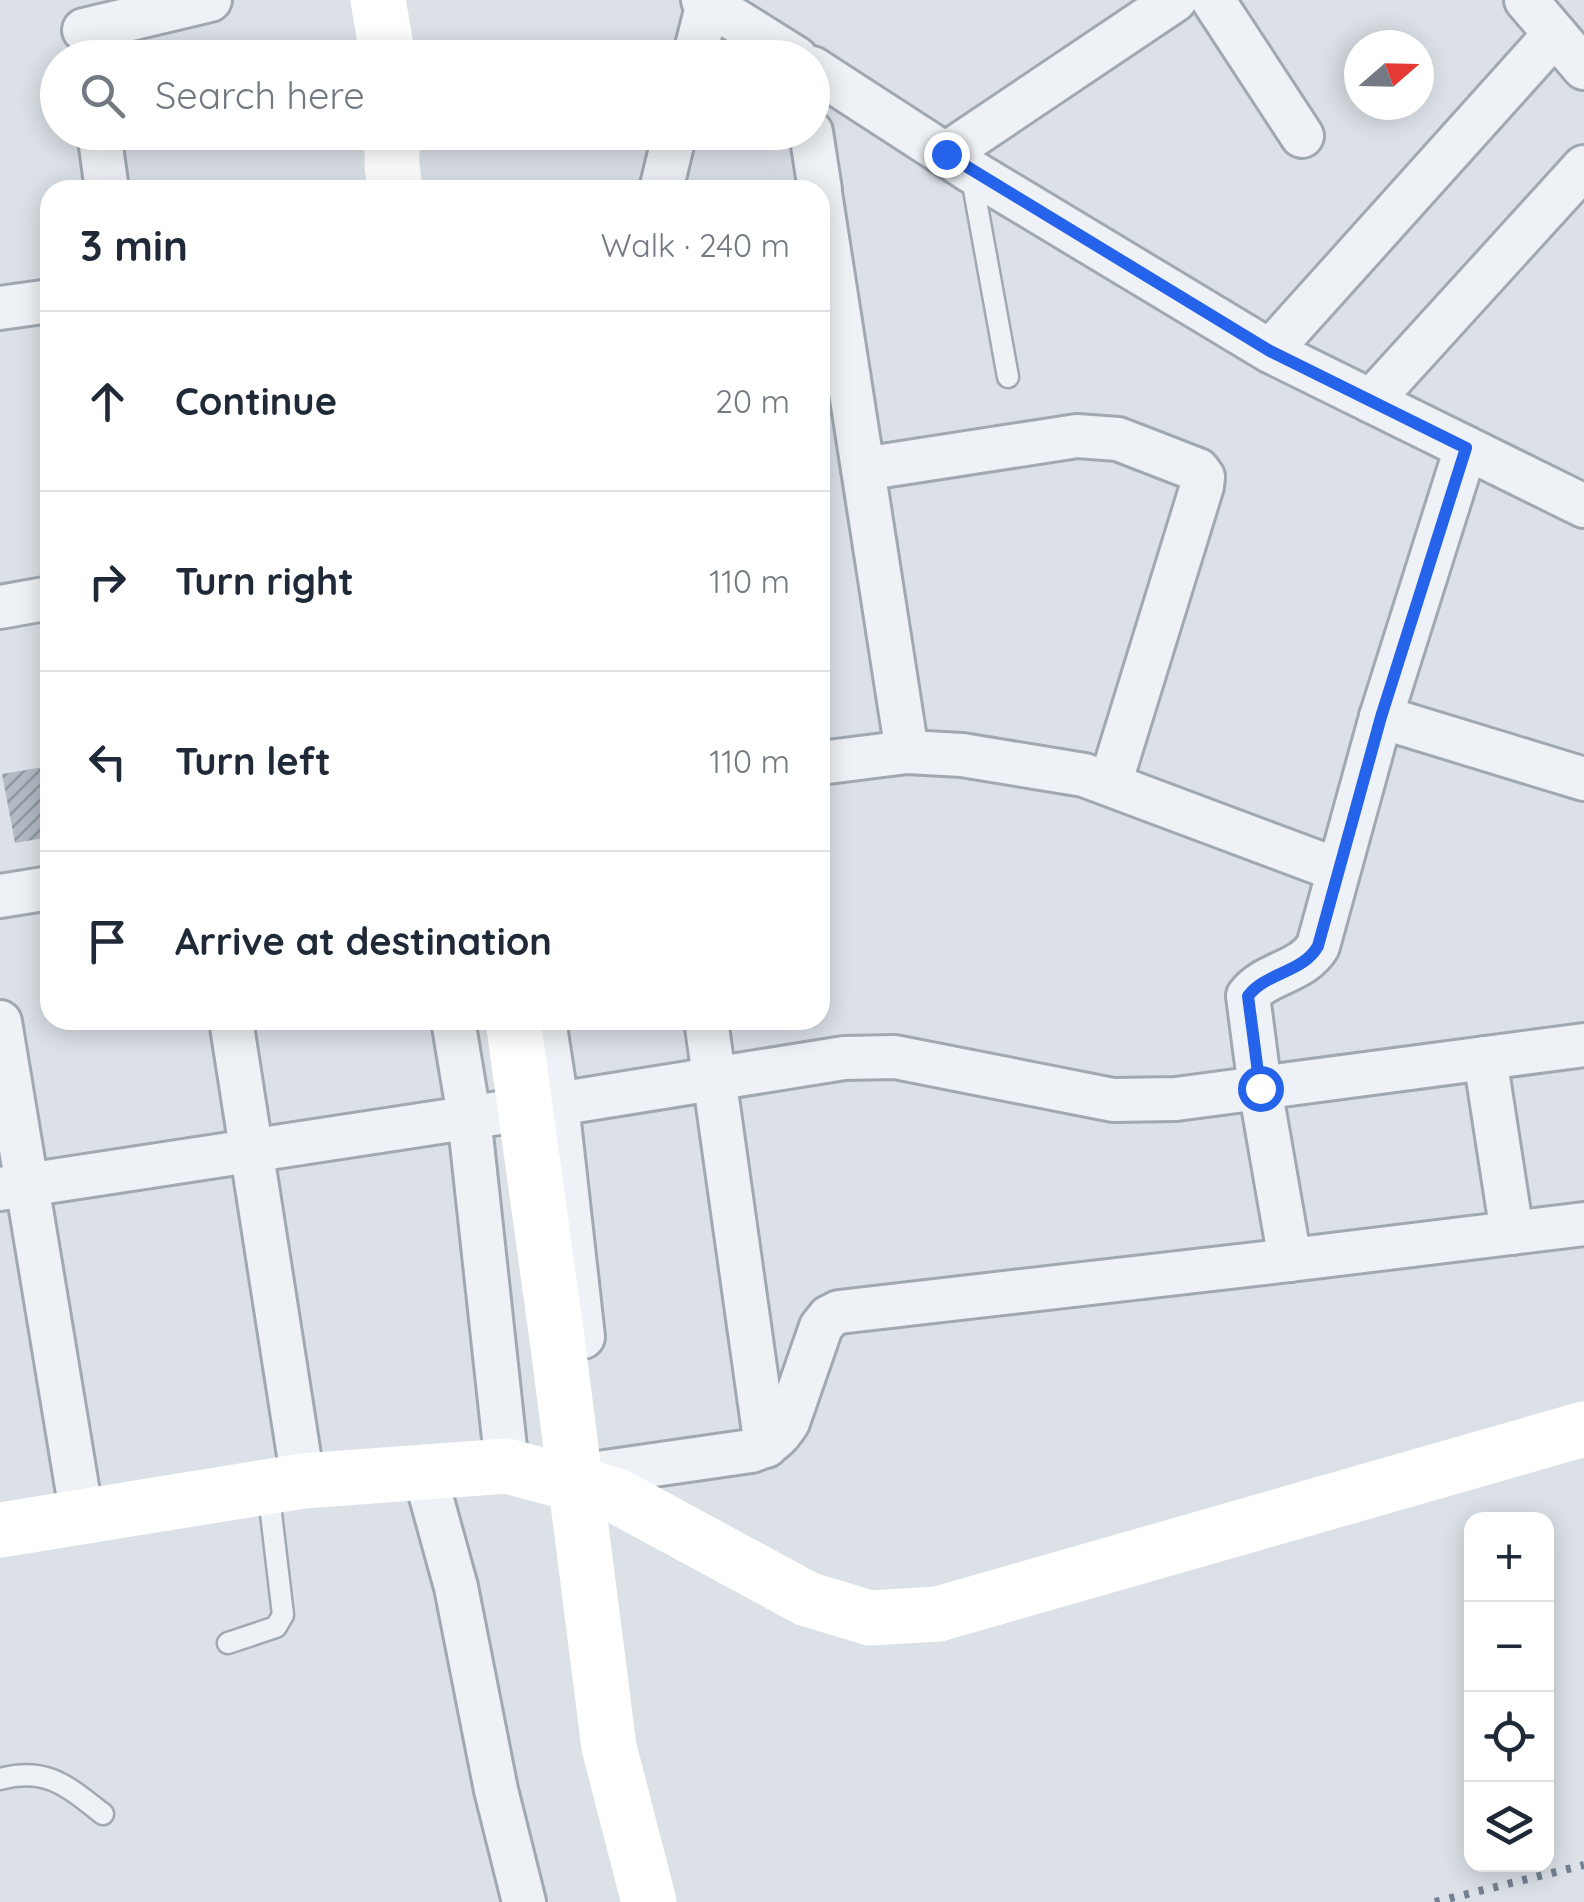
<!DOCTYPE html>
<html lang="en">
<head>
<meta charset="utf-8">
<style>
  body { margin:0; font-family:Quicksand,sans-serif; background:#f6f6f7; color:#1f2937 }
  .controls { position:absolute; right:30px; bottom:30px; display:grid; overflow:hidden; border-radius:20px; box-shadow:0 5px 25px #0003 }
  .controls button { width:90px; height:90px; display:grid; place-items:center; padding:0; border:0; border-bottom:2px solid #e0e1e3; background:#fff; color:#1f2937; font:50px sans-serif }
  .compass { position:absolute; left:1344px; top:30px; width:90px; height:90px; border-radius:50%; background:#fff; box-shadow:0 5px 25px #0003; rotate:70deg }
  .stop { position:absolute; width:30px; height:30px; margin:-22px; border:8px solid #2563eb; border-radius:50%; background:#fff }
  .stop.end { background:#2563eb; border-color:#fff; box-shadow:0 2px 10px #0008 }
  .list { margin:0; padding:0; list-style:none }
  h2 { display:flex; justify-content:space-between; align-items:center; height:130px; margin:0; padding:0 40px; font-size:42px }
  h2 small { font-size:32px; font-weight:400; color:#747a83 }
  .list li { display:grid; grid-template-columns:65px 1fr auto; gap:30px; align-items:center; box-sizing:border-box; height:180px; padding:0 40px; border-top:2px solid #e0e1e3 }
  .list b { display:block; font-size:38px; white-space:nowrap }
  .list em { font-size:32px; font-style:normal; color:#747a83 }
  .icon { flex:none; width:55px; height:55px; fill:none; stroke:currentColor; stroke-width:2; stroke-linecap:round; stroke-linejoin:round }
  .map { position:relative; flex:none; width:1584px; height:1902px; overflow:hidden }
  .search { position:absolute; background:#fff; box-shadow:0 5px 25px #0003; left:40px; top:40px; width:790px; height:110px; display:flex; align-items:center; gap:25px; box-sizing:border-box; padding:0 35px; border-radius:55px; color:#747a83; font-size:38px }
  .panel { position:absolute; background:#fff; box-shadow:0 5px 25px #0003; left:40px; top:180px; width:790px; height:850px; border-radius:30px }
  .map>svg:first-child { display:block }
  .building { fill:url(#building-hatch) }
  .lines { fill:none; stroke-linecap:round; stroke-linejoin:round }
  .lane-casing { stroke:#a0a8b1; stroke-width:25 }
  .street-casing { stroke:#a0a8b1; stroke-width:48 }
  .lane { stroke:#eef1f5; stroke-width:20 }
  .street { stroke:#eef1f5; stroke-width:42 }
  .secondary { stroke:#fff; stroke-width:55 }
  .rail { stroke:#748192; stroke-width:8; stroke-dasharray:5 10; stroke-linecap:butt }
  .secondary-bridge { stroke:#fff; stroke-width:55 }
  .route { stroke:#2563eb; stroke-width:12 }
</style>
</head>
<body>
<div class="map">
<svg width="1584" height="1902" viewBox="0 0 1584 1902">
  <defs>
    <pattern id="building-hatch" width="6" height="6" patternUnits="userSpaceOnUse" patternTransform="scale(2.5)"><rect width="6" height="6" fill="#b2bac4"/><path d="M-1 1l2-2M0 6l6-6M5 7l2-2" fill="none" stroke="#9198a1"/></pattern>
  </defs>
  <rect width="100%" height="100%" fill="#dbe1e7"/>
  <g class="building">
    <polygon points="50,469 50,525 48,525 40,471"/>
    <polygon points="50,766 50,837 15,843 2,774"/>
  </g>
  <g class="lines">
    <g class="lane-casing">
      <g id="lane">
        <polyline points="971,173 1008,377"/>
        <polyline points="228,1643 276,1627 283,1615 268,1488"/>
        <path d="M0,1779C47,1766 68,1787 103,1814"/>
      </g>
    </g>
    <g class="street-casing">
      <g id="street">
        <polyline points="703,0 796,58"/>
        <polyline points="1213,0 1302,136"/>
        <polyline points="1526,0 1584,68"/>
        <polyline points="84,30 210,0"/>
        <polyline points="694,58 708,3"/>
        <polyline points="812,68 971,171 1270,351 1584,506"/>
        <polyline points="99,132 107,190"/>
        <polyline points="811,132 820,190"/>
        <polyline points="946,154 1175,0"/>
        <polyline points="661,190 675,132"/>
        <polyline points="820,193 907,752"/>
        <polyline points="0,308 50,301"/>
        <polyline points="1270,351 1555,34"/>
        <polyline points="1371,401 1584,167"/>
        <polyline points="863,469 1077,436 1118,439 1198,470 1203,477 1202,486 1110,784"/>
        <polyline points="0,607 50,598"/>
        <polyline points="1381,717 1584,779"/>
        <polyline points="820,763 907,752 962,755 1084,775 1338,870"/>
        <polyline points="0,896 50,888"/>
        <polyline points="231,1020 303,1481"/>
        <polyline points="453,1020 469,1116 507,1466"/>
        <polyline points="544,1020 557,1104 583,1337"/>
        <polyline points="706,1020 766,1446"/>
        <polyline points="0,1022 82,1517"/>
        <polyline points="1485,1058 1512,1233"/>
        <polyline points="0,1189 557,1104 844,1058 895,1057 1113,1100 1176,1099 1584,1045"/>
        <path d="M1290,1260L1260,1088L1248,996C1266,972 1302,973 1318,946L1381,717L1466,448"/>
        <polyline points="424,1471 456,1587 496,1790 524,1902"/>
        <path d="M598,1473L751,1451C769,1445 778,1438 788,1422L821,1327L829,1317L839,1312L1290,1260L1584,1224"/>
      </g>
    </g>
    <use href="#lane" class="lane"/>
    <use href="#street" class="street"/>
    <g class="secondary">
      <polyline points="378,0 388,58"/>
      <polyline points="392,132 392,165 395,190"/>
      <polyline points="0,1530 303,1481 507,1466 615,1495 807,1599 870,1618 938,1614 1584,1429"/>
    </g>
    <polyline class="rail" points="1435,1902 1584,1865"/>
    <polyline class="secondary-bridge" points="513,1020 558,1346 609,1747 649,1902"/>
  </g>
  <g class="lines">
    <path class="route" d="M946,154L1270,351L1466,448L1381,717L1318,946C1303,973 1266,972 1248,996L1260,1088"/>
  </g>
</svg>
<div class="controls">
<button>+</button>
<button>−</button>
<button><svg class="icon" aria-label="locate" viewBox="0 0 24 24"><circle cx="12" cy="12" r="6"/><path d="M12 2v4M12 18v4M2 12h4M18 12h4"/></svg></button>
<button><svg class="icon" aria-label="layers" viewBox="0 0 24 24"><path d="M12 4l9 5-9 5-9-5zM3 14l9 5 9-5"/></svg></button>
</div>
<svg class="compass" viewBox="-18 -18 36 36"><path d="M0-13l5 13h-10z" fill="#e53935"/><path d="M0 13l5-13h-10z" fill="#747a83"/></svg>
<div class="stop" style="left:1260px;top:1088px"></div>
<div class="stop end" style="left:946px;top:154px"></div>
<div class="search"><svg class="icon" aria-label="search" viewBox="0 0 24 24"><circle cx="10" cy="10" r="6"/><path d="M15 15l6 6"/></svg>Search here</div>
<section class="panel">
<h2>3 min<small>Walk · 240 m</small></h2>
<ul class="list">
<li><svg class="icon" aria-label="ahead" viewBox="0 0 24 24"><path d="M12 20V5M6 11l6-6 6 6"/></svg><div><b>Continue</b></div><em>20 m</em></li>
<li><svg class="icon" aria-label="right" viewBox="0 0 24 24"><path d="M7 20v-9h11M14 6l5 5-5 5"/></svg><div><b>Turn right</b></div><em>110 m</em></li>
<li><svg class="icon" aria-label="left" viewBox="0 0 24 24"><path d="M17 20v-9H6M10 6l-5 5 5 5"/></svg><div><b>Turn left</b></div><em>110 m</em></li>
<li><svg class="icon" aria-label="arrive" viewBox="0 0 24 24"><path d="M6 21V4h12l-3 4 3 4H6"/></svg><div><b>Arrive at destination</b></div></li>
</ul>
</section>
</div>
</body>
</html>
